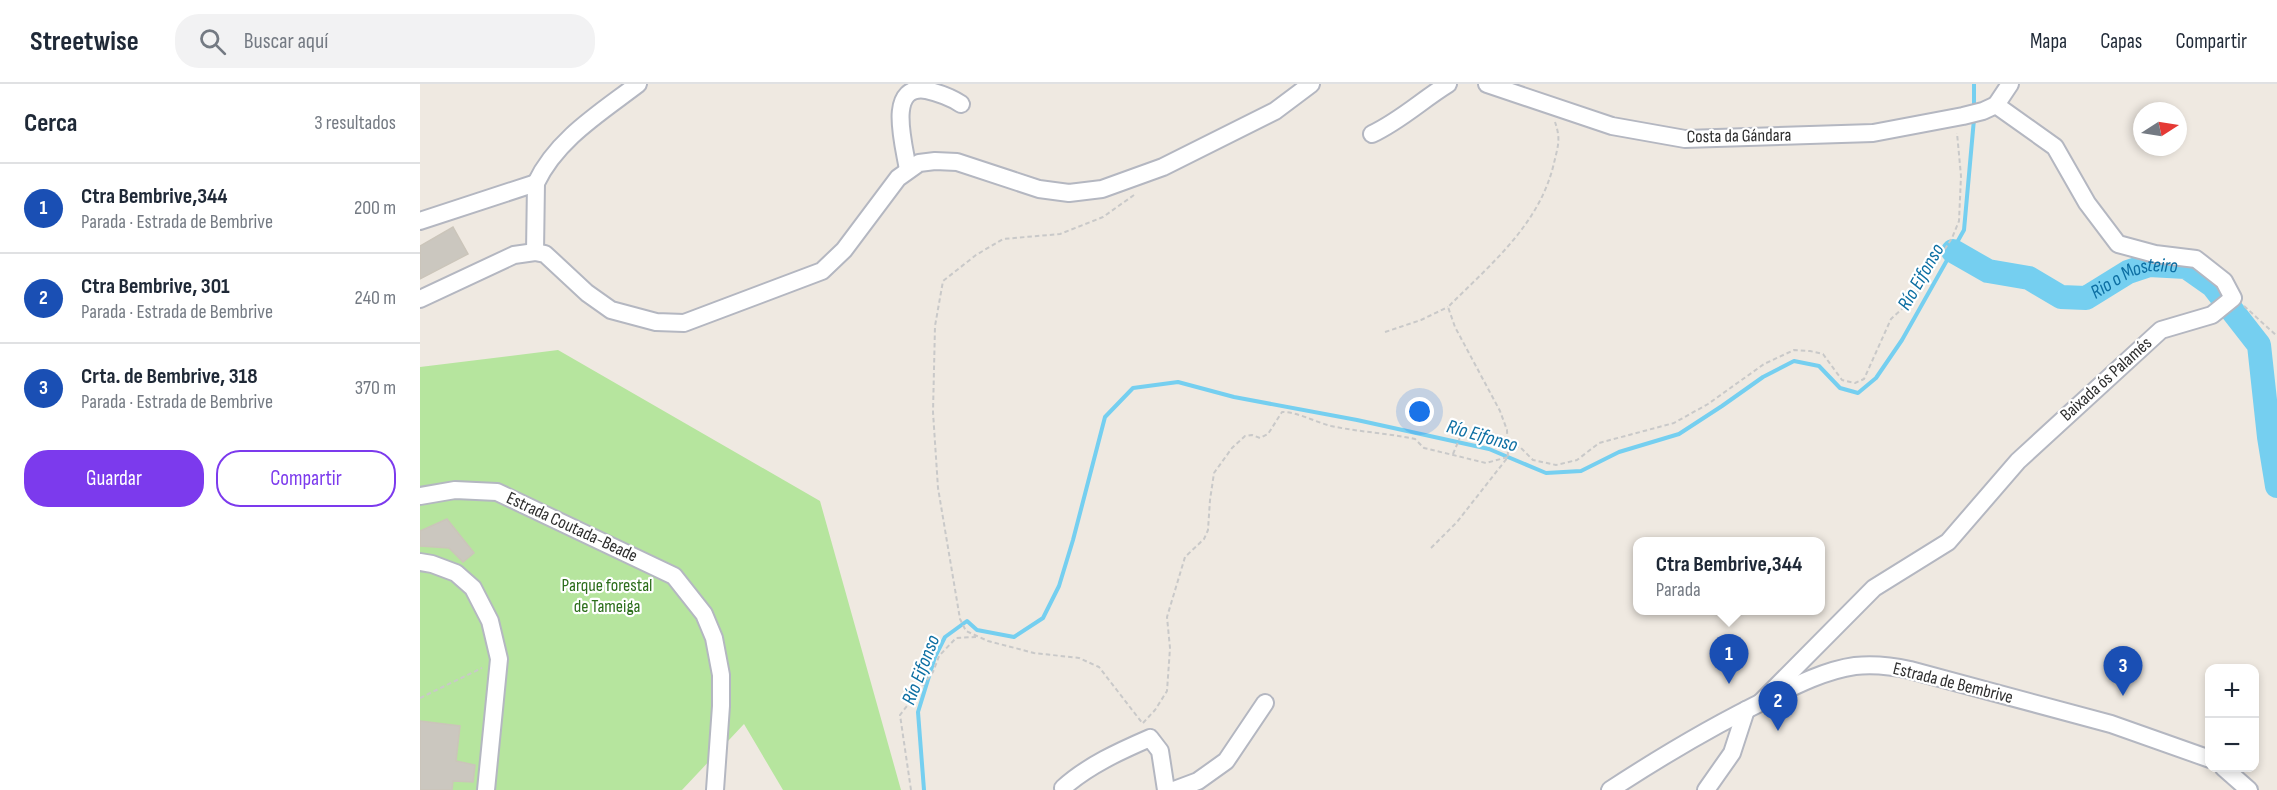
<!DOCTYPE html>
<html lang="es">
<head>
<meta charset="utf-8">
<style>
  body { margin:0; font-family:"Sofia Sans Condensed",sans-serif; background:#f2f2f3; color:#1f2937 }
  .controls { position:absolute; right:18px; bottom:18px; display:grid; overflow:hidden; border-radius:12px; box-shadow:0 3px 9px #0003 }
  .controls button { width:54px; height:54px; display:grid; place-items:center; padding:0; border:0; border-bottom:2px solid #e0e1e3; background:#fff; color:#1f2937; font:30px sans-serif }
  .compass { position:absolute; left:1713px; top:18px; width:54px; height:54px; border-radius:50%; background:#fff; box-shadow:0 3px 9px #0003; rotate:78deg }
  .you { position:absolute; left:1000px; top:328px; width:21px; height:21px; margin:-15px; border:4px solid #fff; border-radius:50%; background:#1a73e8; box-shadow:0 0 0 9px #1a73e833 }
  .badge { display:grid; place-items:center; width:39px; height:39px; border-radius:50%; background:#7c3aed; color:#fff; font-size:20px; font-weight:700 }
  .pin { position:absolute; translate:-50% -50px; filter:drop-shadow(0 2px 3px #0008) }
  .pin::after { content:''; position:absolute; top:32px; width:21px; height:18px; background:inherit; clip-path:polygon(0 0,100% 0,50% 100%) }
  .popup { position:absolute; left:1213px; top:453px; width:192px; height:78px; box-sizing:border-box; display:grid; place-content:center; border-radius:12px; background:#fff; filter:drop-shadow(0 2px 4px #0005); font-size:20px; white-space:nowrap; color:#747a83 }
  .popup b { font-size:22px; color:#1f2937 }
  .popup::after { content:''; position:absolute; left:50%; top:100%; margin-left:-12px; border:12px solid transparent; border-top-color:#fff }
  .list { margin:0; padding:0; list-style:none }
  h2 { display:flex; justify-content:space-between; align-items:center; height:78px; margin:0; padding:0 24px; font-size:26px }
  h2 small { font-size:20px; font-weight:400; color:#747a83 }
  .list li { display:grid; grid-template-columns:39px 1fr auto; gap:18px; align-items:center; box-sizing:border-box; height:90px; padding:0 24px; border-top:2px solid #e0e1e3 }
  .list b { display:block; font-size:22px; white-space:nowrap }
  .list p { margin:0; font-size:20px; white-space:nowrap; color:#747a83 }
  .list em { font-size:20px; font-style:normal; color:#747a83 }
  .actions { display:flex; gap:12px; padding:18px 24px }
  .actions a { flex:1; padding:14px 0; border:2px solid #7c3aed; border-radius:24px; text-align:center; font-size:21px; color:#7c3aed }
  .actions .main { background:#7c3aed; color:#fff }
  .icon { flex:none; width:33px; height:33px; fill:none; stroke:currentColor; stroke-width:2; stroke-linecap:round; stroke-linejoin:round }
  .map { position:relative; flex:none; width:1857px; height:706px; overflow:hidden }
  header { display:flex; align-items:center; gap:36px; box-sizing:border-box; height:84px; padding:0 30px; background:#fff; border-bottom:2px solid #e0e1e3 }
  header strong { font-size:28px }
  nav { display:flex; gap:33px; margin-inline-start:auto; font-size:21px }
  .search { width:420px; height:54px; background:#f2f2f3; display:flex; align-items:center; gap:15px; box-sizing:border-box; padding:0 21px; border-radius:24px; color:#747a83; font-size:22px }
  main { display:flex }
  aside { flex:1; background:#fff }
  .map>svg:first-child { display:block }
  .green { fill:#b6e59e }
  .lines { fill:none; stroke-linecap:round; stroke-linejoin:round }
  .stream { stroke:#75cff0; stroke-width:4 }
  .river { stroke:#75cff0; stroke-width:24 }
  .building { fill:#cbc7bf; stroke:#cbc5ba; stroke-width:1.5 }
  .minor-casing { stroke:#b4b7c1; stroke-width:20 }
  .path { stroke:#c9c9c9; stroke-width:2; stroke-dasharray:4.5 3; stroke-linecap:butt }
  .minor { stroke:#fff; stroke-width:16 }
  .labels { text-anchor:middle; dominant-baseline:central; stroke-width:4.5; stroke-linejoin:round; paint-order:stroke }
  .street-label { font-size:18px; fill:#2e2e2e; stroke:#fff }
  .park-label { font-size:18px; fill:#2c6e1b; stroke:#fff }
  .water-label { font-size:20px; font-style:italic; fill:#0d6fa3; stroke:#fff }
</style>
</head>
<body>
<header>
<strong>Streetwise</strong>
<div class="search"><svg class="icon" aria-label="search" viewBox="0 0 24 24"><circle cx="10" cy="10" r="6"/><path d="M15 15l6 6"/></svg>Buscar aquí</div>
<nav><a>Mapa</a><a>Capas</a><a>Compartir</a></nav>
</header>
<main>
<aside>
<h2>Cerca<small>3 resultados</small></h2>
<ul class="list">
<li><span class="badge" style="background:#1a4fb4">1</span><div><b>Ctra Bembrive,344</b><p>Parada · Estrada de Bembrive</p></div><em>200 m</em></li>
<li><span class="badge" style="background:#1a4fb4">2</span><div><b>Ctra Bembrive, 301</b><p>Parada · Estrada de Bembrive</p></div><em>240 m</em></li>
<li><span class="badge" style="background:#1a4fb4">3</span><div><b>Crta. de Bembrive, 318</b><p>Parada · Estrada de Bembrive</p></div><em>370 m</em></li>
</ul>
<div class="actions"><a class="main">Guardar</a><a>Compartir</a></div>
</aside>
<div class="map">
<svg width="1857" height="706" viewBox="0 0 1857 706">
  <rect width="100%" height="100%" fill="#efe9e1"/>
  <polygon class="green" points="138,266 400,417 481,706 363,706 324,640 262,706 0,706 0,283"/>
  <g class="lines">
    <g class="stream">
      <polyline points="1554,0 1554,24"/>
      <polyline points="504,706 498,628 515,573 525,553 547,537 557,546 594,553 623,534 639,502 653,456 685,333 713,304 758,298 814,313 937,336 1069,365 1126,389 1161,387 1199,368 1259,350 1302,322 1343,293 1374,277 1399,282 1420,304 1438,309 1456,294 1482,256 1544,146 1554,35"/>
    </g>
    <path class="river" id="s1" d="M1533,167L1568,187L1609,194L1641,213L1666,214L1708,188L1729,181L1766,183L1793,202L1839,261L1849,353L1857,402"/>
  </g>
  <g class="building">
    <polygon points="33,143 48,170 0,195 0,162"/>
    <polygon points="27,435 54,469 43,478 29,464 0,462 0,447"/>
    <polygon points="0,637 40,642 36,677 55,681 53,698 33,697 32,706 0,706"/>
  </g>
  <g class="lines">
    <g class="minor-casing">
      <g id="minor">
        <polyline points="1067,0 1192,42 1265,55 1453,49 1543,32 1563,27 1576,21"/>
        <polyline points="1576,21 1590,0"/>
        <path d="M952,50C980,37 1002,16 1028,0"/>
        <path d="M488,86C485,64 465,0 506,6C519,9 529,12 541,20"/>
        <polyline points="0,137 116,99"/>
        <path d="M115,168L116,99C137,55 180,29 218,0"/>
        <polyline points="0,215 94,171 115,168 125,170 167,209 191,226 236,238 264,239 402,187 424,166 478,94 499,79 515,77 537,78 619,105 649,109 682,105 743,83 855,27 891,0"/>
        <polyline points="0,412 35,406 77,408 254,492 284,530 294,554 301,591 301,622 295,706"/>
        <polyline points="0,478 12,480 36,489 53,504 70,537 79,575 66,706"/>
        <polyline points="1340,619 1454,504 1528,458 1598,377 1741,246 1792,231 1813,214 1804,197 1776,175 1735,170 1698,160 1667,119 1635,63 1576,21"/>
        <polyline points="1804,684 1829,706"/>
        <path d="M643,704C667,682 700,667 730,654L740,667L746,706"/>
        <polyline points="754,706 778,697 806,677 845,619"/>
        <path d="M1190,706C1242,672 1294,641 1350,614C1376,601 1406,586 1435,582C1454,580 1472,582 1490,586L1691,640L1790,675"/>
        <polyline points="1286,706 1312,669 1326,626"/>
      </g>
    </g>
    <g class="path">
      <polyline points="714,111 683,133 640,150 583,155 556,171 523,197 515,242 513,328 518,404 540,535 546,547 568,557 614,569 659,574 679,583 723,640"/>
      <polyline points="1824,222 1857,252"/>
      <polyline points="965,248 1001,236 1028,223"/>
      <polyline points="1033,370 1041,351 1088,362 1100,363 1113,376 1136,381 1157,376 1179,359 1254,339 1288,320 1344,280 1374,266 1390,267 1403,270 1422,296 1435,299 1444,295 1471,235 1493,215 1532,154 1539,137 1541,92 1537,49"/>
      <path d="M1011,464L1037,438L1088,373L1087,346L1080,327L1035,243L1028,223C1071,180 1120,140 1134,79C1138,62 1141,55 1135,38"/>
      <polyline points="0,614 62,584"/>
      <path d="M723,639L735,626L747,607L750,564L747,533L765,473L784,455L788,446L790,416L794,389L812,364L825,352L832,351L840,354L848,350L862,328C878,328 895,338 911,342C939,348 967,349 995,355L1004,364L1066,379L1088,373"/>
      <polyline points="491,706 480,631 513,588 519,572 536,554 556,553"/>
    </g>
    <use href="#minor" class="minor"/>
  </g>
  <g class="labels">
    <g class="street-label">
      <text transform="translate(1319 52) rotate(-1)">Costa da Gándara</text>
      <text transform="translate(1686 295) rotate(-42)">Baixada ós Palamés</text>
      <text transform="translate(152 443) rotate(25)">Estrada Coutada-Beade</text>
      <text transform="translate(1533 599) rotate(14)">Estrada de Bembrive</text>
    </g>
    <g class="park-label">
      <text x="187" y="501">Parque forestal<tspan x="187" dy="21">de Tameiga</tspan></text>
    </g>
    <g class="water-label">
      <text transform="translate(1501 193) rotate(-60)">Río Eifonso</text>
      <text stroke="none"><textPath href="#s1" startOffset="198">Rio o Mosteiro</textPath></text>
      <text transform="translate(1062 352) rotate(16)">Río Eifonso</text>
      <text transform="translate(501 586) rotate(-69)">Río Eifonso</text>
    </g>
  </g>
</svg>
<div class="controls">
<button>+</button>
<button>−</button>
</div>
<svg class="compass" viewBox="-18 -18 36 36"><path d="M0-13l5 13h-10z" fill="#e53935"/><path d="M0 13l5-13h-10z" fill="#747a83"/></svg>
<div class="you"></div>
<div class="pin badge" style="left:1309px;top:600px;background:#1a4fb4">1</div>
<div class="popup"><b>Ctra Bembrive,344</b>Parada</div>
<div class="pin badge" style="left:1358px;top:647px;background:#1a4fb4">2</div>
<div class="pin badge" style="left:1703px;top:612px;background:#1a4fb4">3</div>
</div>
</main>
</body>
</html>
